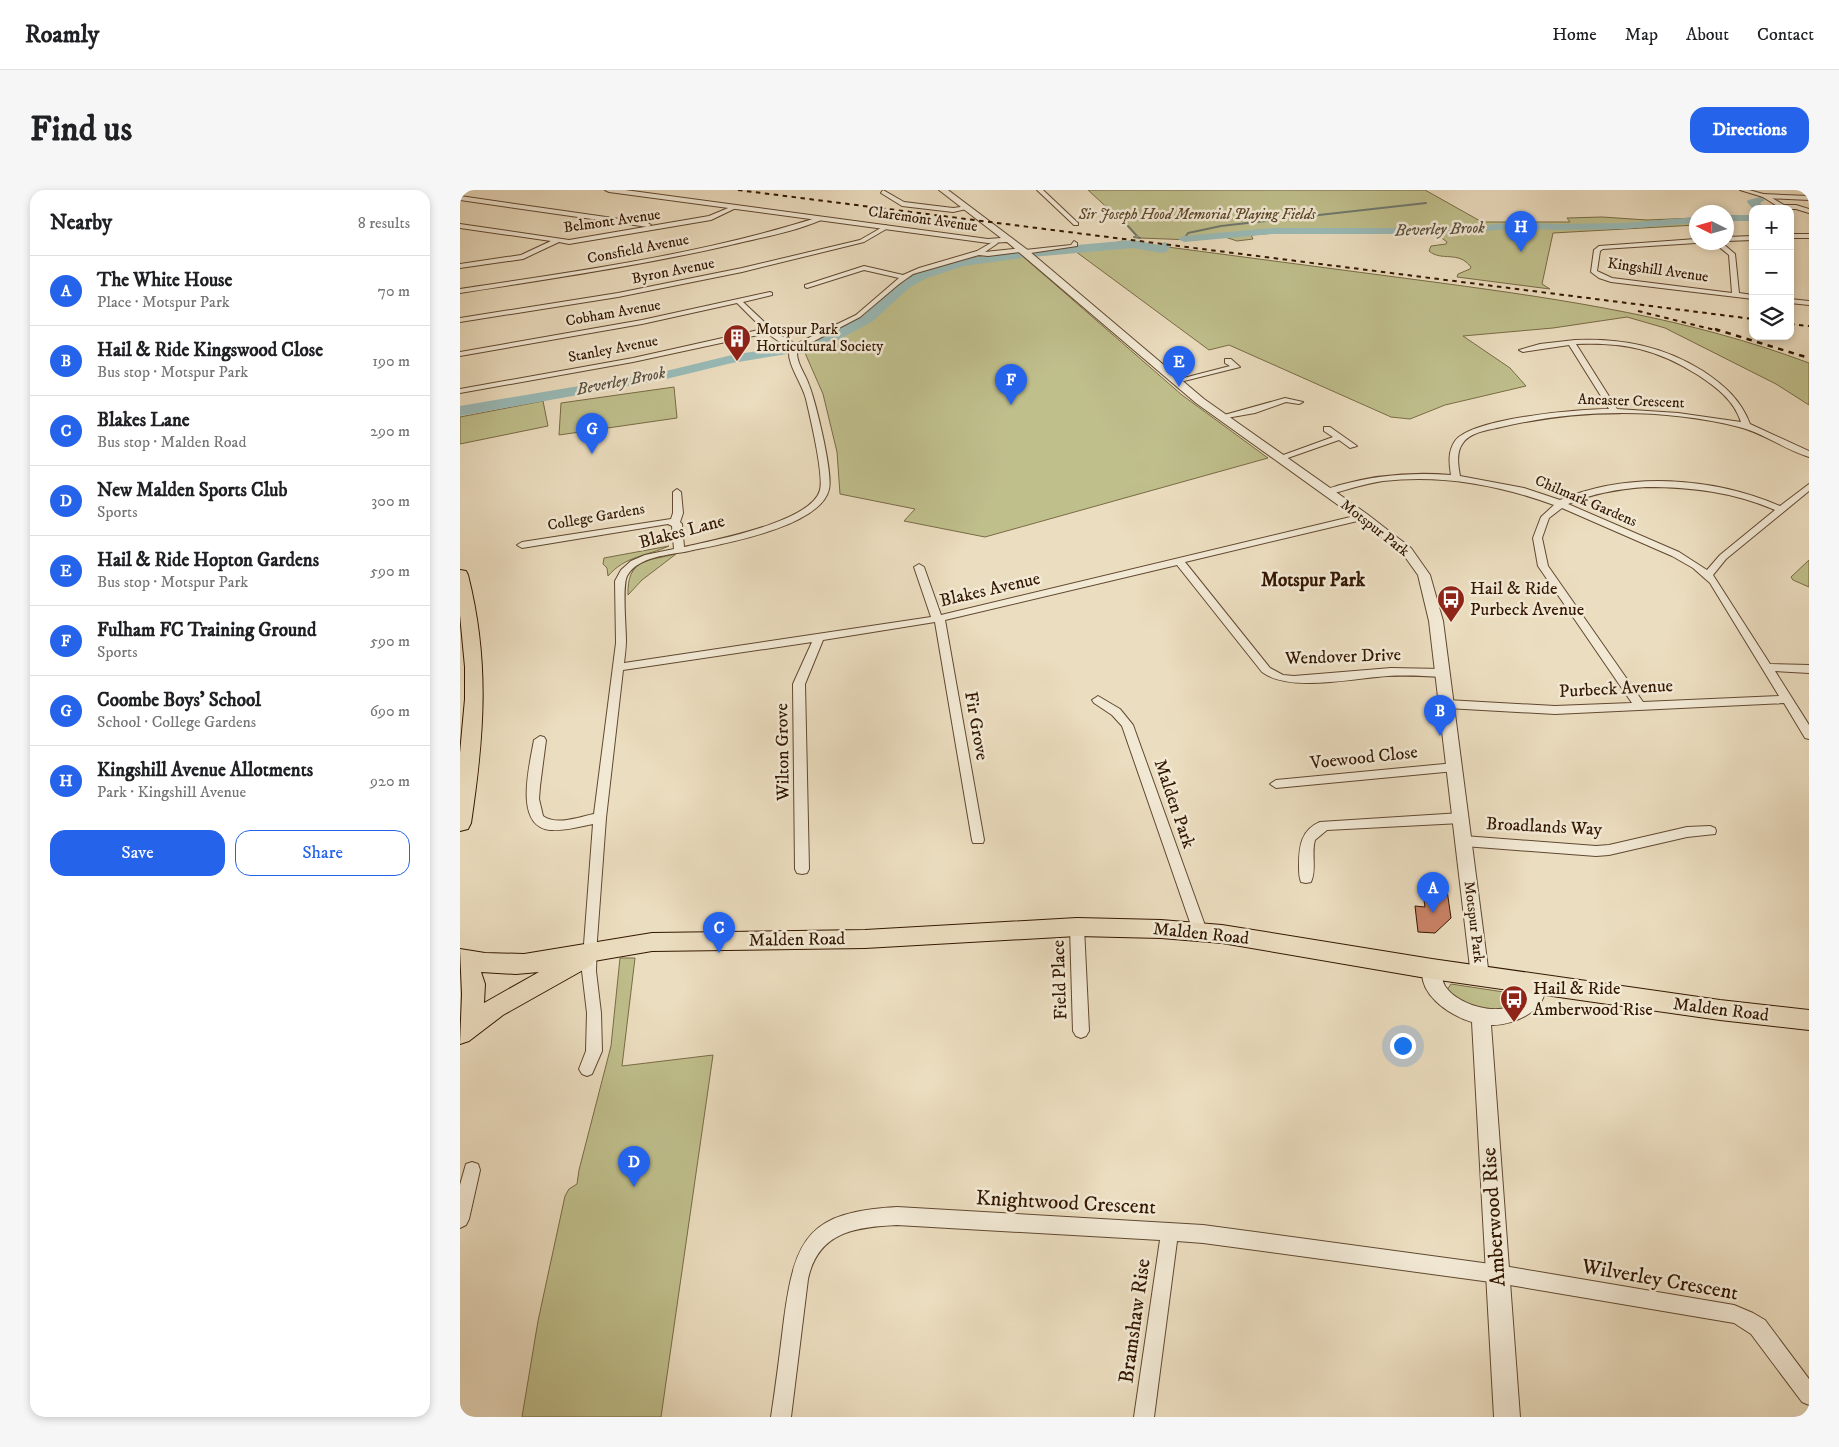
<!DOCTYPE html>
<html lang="en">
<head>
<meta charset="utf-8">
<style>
  body { margin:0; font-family:"IM FELL DW Pica",serif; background:#f6f6f6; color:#202124 }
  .controls { position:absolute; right:15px; top:15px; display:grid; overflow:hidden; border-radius:10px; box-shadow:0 2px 8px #0003 }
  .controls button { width:45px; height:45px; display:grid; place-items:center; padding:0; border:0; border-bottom:1px solid #e0e0e0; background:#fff; color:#202124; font:25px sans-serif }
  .compass { position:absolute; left:1229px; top:15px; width:45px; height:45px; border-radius:50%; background:#fff; box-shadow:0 2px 8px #0003; rotate:275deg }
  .you { position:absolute; left:942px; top:855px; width:18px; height:18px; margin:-12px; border:4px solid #fff; border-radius:50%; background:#1a73e8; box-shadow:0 0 0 8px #1a73e833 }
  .badge { display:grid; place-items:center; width:32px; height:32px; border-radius:50%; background:#2563eb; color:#fff; font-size:16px; font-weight:700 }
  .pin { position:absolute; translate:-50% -41px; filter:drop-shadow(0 1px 2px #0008) }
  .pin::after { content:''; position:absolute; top:26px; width:18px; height:15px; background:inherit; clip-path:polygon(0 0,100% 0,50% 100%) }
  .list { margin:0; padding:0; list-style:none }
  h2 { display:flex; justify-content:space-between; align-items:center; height:65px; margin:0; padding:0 20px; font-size:21px }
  h2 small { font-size:16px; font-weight:400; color:#757577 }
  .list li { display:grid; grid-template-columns:32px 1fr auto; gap:15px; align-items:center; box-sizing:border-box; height:70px; padding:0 20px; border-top:1px solid #e0e0e0 }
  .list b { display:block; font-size:19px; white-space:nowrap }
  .list p { margin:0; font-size:16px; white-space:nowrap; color:#757577 }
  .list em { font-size:16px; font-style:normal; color:#757577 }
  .actions { display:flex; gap:10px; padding:15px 20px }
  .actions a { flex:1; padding:11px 0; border:1px solid #2563eb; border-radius:15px; text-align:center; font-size:18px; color:#2563eb }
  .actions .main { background:#2563eb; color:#fff }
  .icon { flex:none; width:28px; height:28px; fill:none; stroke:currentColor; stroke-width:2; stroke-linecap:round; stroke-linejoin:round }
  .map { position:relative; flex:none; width:1349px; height:1227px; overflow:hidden; border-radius:15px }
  header { display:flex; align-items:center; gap:30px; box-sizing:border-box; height:70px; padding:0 25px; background:#fff; border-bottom:1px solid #e0e0e0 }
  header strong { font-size:24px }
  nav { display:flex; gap:28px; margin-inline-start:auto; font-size:18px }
  .intro { display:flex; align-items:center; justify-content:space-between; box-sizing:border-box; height:120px; padding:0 30px }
  h1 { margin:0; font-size:35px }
  .button { padding:12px 22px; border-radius:15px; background:#2563eb; color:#fff; font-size:18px; font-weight:700 }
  main { display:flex; gap:30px; padding:0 30px }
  aside { flex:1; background:#fff; border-radius:15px; box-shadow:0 2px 8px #0003 }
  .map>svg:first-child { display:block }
  .green { fill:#bfbf8c; stroke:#796b46 }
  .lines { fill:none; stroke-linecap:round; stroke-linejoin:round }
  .stream { stroke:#70796e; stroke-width:2 }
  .river { fill:#99bbb8; fill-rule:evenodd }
  .building { fill:#ca8266; stroke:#331700 }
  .minor-casing { stroke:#614830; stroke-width:2 }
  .tertiary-casing { stroke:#614830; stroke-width:2 }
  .primary-casing { stroke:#331700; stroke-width:2 }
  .trunk-casing { stroke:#331700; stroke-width:2 }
  .minor { fill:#f2e9d5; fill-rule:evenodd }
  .tertiary { fill:#f2e9d5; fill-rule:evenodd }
  .primary { fill:#ebddbf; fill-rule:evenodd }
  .trunk { fill:#ebddbf; fill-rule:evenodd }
  .rail-far1 { stroke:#331700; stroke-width:2; stroke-dasharray:4.5 4.5; stroke-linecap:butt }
  .rail { stroke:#331700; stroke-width:2.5; stroke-dasharray:5.5 5.5; stroke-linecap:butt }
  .labels { text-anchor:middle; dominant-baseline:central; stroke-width:5; stroke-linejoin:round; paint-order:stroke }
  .far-park-label { font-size:15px; font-style:italic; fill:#5d492a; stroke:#f2e9d5 }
  .far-street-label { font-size:15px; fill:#331700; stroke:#f2e9d5 }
  .far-poi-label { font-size:15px; fill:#331700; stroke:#f2e9d5; text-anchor:start }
  .far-water-label { font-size:16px; font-style:italic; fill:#575040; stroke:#f2e9d5 }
  .street-label { font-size:18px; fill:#331700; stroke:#f2e9d5 }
  .poi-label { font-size:18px; fill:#331700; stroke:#f2e9d5; text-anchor:start }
  .far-district-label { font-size:19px; font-weight:bold; fill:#331700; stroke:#f2e9d5 }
  .near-street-label { font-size:21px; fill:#331700; stroke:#f2e9d5 }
</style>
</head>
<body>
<header>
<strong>Roamly</strong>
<nav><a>Home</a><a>Map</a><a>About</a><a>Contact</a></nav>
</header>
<div class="intro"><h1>Find us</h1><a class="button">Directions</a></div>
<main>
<aside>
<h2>Nearby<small>8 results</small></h2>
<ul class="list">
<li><span class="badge">A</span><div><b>The White House</b><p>Place · Motspur Park</p></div><em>70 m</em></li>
<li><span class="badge">B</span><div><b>Hail &amp; Ride Kingswood Close</b><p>Bus stop · Motspur Park</p></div><em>190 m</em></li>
<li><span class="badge">C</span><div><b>Blakes Lane</b><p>Bus stop · Malden Road</p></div><em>290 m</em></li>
<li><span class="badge">D</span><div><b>New Malden Sports Club</b><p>Sports</p></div><em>300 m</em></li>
<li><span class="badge">E</span><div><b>Hail &amp; Ride Hopton Gardens</b><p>Bus stop · Motspur Park</p></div><em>590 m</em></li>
<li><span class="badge">F</span><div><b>Fulham FC Training Ground</b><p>Sports</p></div><em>590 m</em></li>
<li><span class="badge">G</span><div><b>Coombe Boys' School</b><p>School · College Gardens</p></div><em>690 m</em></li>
<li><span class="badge">H</span><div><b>Kingshill Avenue Allotments</b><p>Park · Kingshill Avenue</p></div><em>920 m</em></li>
</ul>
<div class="actions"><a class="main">Save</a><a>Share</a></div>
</aside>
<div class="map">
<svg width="1349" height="1227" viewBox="0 0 1349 1227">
  <rect width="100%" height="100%" fill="#ebddbf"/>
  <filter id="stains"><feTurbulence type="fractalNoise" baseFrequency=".004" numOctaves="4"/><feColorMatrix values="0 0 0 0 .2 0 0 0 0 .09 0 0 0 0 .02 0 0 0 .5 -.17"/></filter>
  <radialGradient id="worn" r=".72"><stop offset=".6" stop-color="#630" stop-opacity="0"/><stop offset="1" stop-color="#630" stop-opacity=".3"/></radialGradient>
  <g class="green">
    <path d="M628,0H965L1022,32H1110L1107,28L1142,27L1187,30L1236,28V35L1093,43L1082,94L1090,99L997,87L998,84L1010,79L1011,77C998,60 982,72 969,61L971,56L986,54L987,52L979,46L985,44L983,42L815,43L791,45L793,49L777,51L765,47L733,50L680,48Z"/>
    <path d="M662,51C768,65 875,79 981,93C1107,110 1229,128 1349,173V215L1316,194L1205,138L1167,127L1093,138L1003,146L1050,178L1066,196L985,215L950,229L931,227L769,155L749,160L615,61L583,64L579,62L652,54Z"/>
    <path d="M559,63L722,205L808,268L525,347L444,331L455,319L380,304L377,262L363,204L345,163V156C367,147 391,137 410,122C423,112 432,97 447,89C481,69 521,66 559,63Z"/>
    <polygon points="214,197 217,228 99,245 101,213"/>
    <polygon points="83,211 88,236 0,254 0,227"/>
    <path d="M209,356C187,366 165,366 148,386L147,378L143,374L144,368Z"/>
    <path d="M216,364L182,390L168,405C167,369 187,371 216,364Z"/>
    <polygon points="1349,370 1349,397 1333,390 1331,387"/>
    <polygon points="160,768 175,768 162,876 253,865 201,1227 62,1227 78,1131 105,1006 109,999 117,994 119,980 151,856"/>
    <polygon points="991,794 1057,804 1060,808 1060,813 1058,816 1028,822 996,809 987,800"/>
  </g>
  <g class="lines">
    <g class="stream">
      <polyline points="668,36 676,45"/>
      <polyline points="674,47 680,48"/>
      <polyline points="724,49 728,43 761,36 966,13"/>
      <polyline points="674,54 676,52"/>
    </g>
    <g class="river">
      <polygon points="1300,7 1305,10 1300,13 1305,19 1293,19 1287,12 1288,10"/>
      <rect x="1266" y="25" width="27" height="6"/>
      <polygon points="1236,27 1236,33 1164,39 1095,40 1061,38 989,44 812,44 724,52 718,49 724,46 812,38 989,38 1061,32 1095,34 1164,33"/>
      <polygon points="673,50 699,55 705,52 711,56 706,62 702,63 673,58 572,67 567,64 561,68 504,76 467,88 449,98 413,131 369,155 340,164 333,160 335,157 359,149 404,125 440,93 458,83 504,69 561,60 566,63 572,59"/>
      <polygon points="322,157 327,158 329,161 327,164 272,173 202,190 0,226 0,216 202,182 272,165"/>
    </g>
  </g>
  <polygon class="building" points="969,699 987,700 991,728 975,743 958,742 955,716 965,717 963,704 970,704"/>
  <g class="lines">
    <g class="minor-casing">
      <g id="minor">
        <polygon points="423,0 444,12 493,18 508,16 511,18 493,22 442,16 421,3"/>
        <polygon points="577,0 583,0 618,33 618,35 614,35"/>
        <polygon points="1280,0 1289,0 1307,5 1324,15 1336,15 1349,19 1349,23 1336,19 1322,19 1303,7"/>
        <polygon points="0,6 188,33 191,35 188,37 0,10"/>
        <polygon points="273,16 278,17 251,30 109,54 99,52 63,69 0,78 0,74 61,65 91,51 0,38 0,34 109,50 249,26"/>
        <path d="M359,27L361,30C331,43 298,48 266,56C178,76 89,89 0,103V99C120,81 243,64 359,27Z"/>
        <polygon points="426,35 428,38 404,52 282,82 158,107 0,132 0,128 158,103 282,78 400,50"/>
        <rect x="1330" y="44" width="19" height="4"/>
        <polygon points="1293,46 1293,50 1266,51 1266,47"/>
        <polygon points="1236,49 1236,53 1143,59 1140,61 1137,81 1152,88 1272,103 1269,65 1253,52 1261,52 1275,64 1279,103 1293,105 1293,109 1151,92 1139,88 1131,82 1134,60 1139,56"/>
        <path d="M536,50L538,53L525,62L562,58L565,60L611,55L614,51L617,53V56L564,64L561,62L528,66L519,65L453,84L439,94L400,127L337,160C336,173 345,183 349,195C356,213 373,283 369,299C361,337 262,354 229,361C210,365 178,366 167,386C162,396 166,436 166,450C166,457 165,465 164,473L471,427L454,377L459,374L464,377L481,425L903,324L906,325V329L725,372L810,478L823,485L834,486L931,478L983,479L989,483L983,487C965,486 946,485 928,486C894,488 830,503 802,482L717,375L485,430L524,650L523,653H513L512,650L475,432L363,450L345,494L349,679L347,683L342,684L337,683L335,679L333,494L352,452L163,480L146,628L137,750L136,781L141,823L142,861L132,884L127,886L122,884L119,879L126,861L127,823L122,781L133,634C119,637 104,641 90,640C53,636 70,574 74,550L80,546L84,547L86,550L80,596L79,609L83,626C97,636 119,627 134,624L156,453L155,391L161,380L171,371L185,365L214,359L212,336L208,334L62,358L57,355L62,352L211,329L213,323V302L217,299L221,302L223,323L220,332L222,334L224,357C254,350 352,332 360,300C364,285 350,226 346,209C342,193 327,175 329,159L332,157L318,151L307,143L173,172L0,203V199L173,168L303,139L277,113L182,134L0,166V162L182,130L310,102L312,103V105L283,112L316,143L336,154L396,125L439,88L404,80L347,98L345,97V95L404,76L443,85L459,78L517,61Z"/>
        <polygon points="1330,109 1349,111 1349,115 1330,113"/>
        <path d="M1115,150C1162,148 1203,156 1243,181C1264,195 1281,210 1290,234L1349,261V267C1325,260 1304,243 1279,237C1202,218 1118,219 1041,237C1029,240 1010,242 1003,253C996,262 998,275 1000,286L1064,298L1100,310C1169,281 1252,287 1320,316L1349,294V301L1266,369L1253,385L1310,474L1349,475V483L1315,481L1349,535V549L1345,548L1324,513L1095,524L987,518L981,514L987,510L1095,516L1172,513L1078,376L1073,348L1081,327L1094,315C1039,295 982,284 923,291C903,294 886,300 867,305L863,302C867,298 874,297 880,295C916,285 954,282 991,285C989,273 988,261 995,251C1012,228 1119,219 1149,219L1109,155L1063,162L1059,160L1080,154ZM1116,154C1164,152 1197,159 1238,185C1256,197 1274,210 1281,232L1218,223L1157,219ZM1186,297C1232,297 1273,302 1315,320L1260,365L1247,380L1219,362L1108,314C1134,303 1158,299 1186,297ZM1102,318L1212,366L1233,378L1250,393L1319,506L1183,512L1088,376L1082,348L1089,328Z"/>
        <polygon points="765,169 771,169 780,177 716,193 712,191 770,176 765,173"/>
        <polygon points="825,208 843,212 839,214 826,212 795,223 761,229 757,227"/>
        <polygon points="864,237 870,237 897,256 890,258 879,250 822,270 815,268 873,247 864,241"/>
        <polygon points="638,506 660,519 673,535 747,741 745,745 740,747 735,745 733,741 662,536 652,525 634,513 632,510"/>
        <polygon points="995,573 1001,577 995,581 816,598 810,594 816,590"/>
        <path d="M1001,623L1005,625L1007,628L1005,631L1001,633L867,640L855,650C851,663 857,680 851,692L846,693L841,692C839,687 839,682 839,676C839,656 841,640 860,632Z"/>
        <polygon points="1250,636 1255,638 1256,641 1255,644 1227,647 1149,665 1136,666 1004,656 999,654 998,651 999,648 1004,646 1136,656 1149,655 1227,637"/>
        <polygon points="617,731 622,733 624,737 629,841 626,846 621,848 616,846 613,841 610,737 612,733"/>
        <polygon points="12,972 18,974 20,980 9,1029 6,1035 0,1038 0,995 6,974"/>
        <path d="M437,1017L743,1035L1038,1075L1274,1115L1293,1123L1305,1130L1349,1189V1215L1342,1212L1291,1144L1274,1133L1038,1093L743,1053L717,1051L694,1227H674L700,1050L437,1035C395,1037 358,1042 348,1089L331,1227H311C316,1194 320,1162 324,1129C335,1047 349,1022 437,1017Z"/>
      </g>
    </g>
    <g class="tertiary-casing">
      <g id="tertiary">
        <polygon points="145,0 165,0 528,49 541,48 479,0 488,0 569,61 744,209 907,324 951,358 970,385 983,431 1029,786 1027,792 1020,794 1013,792 1011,786 969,431 958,385 943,364 899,330 736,213 547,52 528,53 149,2"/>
        <polygon points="1302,4 1349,6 1349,10 1305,8 1301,6"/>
        <path d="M972,771L979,773C982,780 981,789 985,796C998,817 1052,832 1065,803C1067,798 1066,793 1068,788L1075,786L1082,788C1096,817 1054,836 1031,835L1060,1227H1034L1012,832C990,826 952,801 965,773Z"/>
      </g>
    </g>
    <g class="primary-casing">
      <path id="primary" d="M617,728L701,730L762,735L972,769L1260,810L1349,820V840L1260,830L972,789L762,753L701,748L617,746L405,758L192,761L134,771L132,775L43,825L9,851L0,854L2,804L0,759L25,763L64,764L192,743L405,740ZM21,782L56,784L79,782L24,813L25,794Z"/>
    </g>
    <g class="trunk-casing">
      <path id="trunk" d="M0,380L6,381L8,385C30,472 24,546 11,633L8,639L0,641V563L5,509V477L0,425Z"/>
    </g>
    <use href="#minor" class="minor"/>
    <use href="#tertiary" class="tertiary"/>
    <use href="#primary" class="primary"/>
    <use href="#trunk" class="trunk"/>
    <g class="rail-far1">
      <polyline points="278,0 1293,129"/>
      <polyline points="1178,121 1259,141"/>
      <polyline points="1330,134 1349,136"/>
    </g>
    <polyline class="rail" points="1255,139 1349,168"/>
  </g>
  <defs>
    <g id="building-pin" transform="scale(1.4375)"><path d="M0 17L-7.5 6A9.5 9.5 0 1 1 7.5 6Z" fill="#8f2418" stroke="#f2e9d5"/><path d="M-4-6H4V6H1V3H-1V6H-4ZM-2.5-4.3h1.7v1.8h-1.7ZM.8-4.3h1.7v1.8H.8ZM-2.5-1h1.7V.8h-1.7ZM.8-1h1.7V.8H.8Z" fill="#fff"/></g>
    <g id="bus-pin" transform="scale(1.4375)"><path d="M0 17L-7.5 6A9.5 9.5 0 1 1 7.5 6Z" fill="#8f2418" stroke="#f2e9d5"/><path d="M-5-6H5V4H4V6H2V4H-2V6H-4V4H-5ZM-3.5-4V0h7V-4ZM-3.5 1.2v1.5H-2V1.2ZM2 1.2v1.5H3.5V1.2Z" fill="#fff"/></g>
  </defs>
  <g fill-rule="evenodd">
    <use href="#building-pin" x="277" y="148"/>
    <use href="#bus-pin" x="991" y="409"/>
    <use href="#bus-pin" x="1054" y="809"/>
  </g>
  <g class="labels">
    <g class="far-park-label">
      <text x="737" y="24">Sir Joseph Hood Memorial Playing Fields</text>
    </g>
    <g class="far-street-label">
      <text transform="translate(463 29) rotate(8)">Claremont Avenue</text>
      <text transform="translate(152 31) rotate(-8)">Belmont Avenue</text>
      <text transform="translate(178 59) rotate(-11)">Consfield Avenue</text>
      <text transform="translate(1198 80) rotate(8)">Kingshill Avenue</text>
      <text transform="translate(213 81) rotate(-11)">Byron Avenue</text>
      <text transform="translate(153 123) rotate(-10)">Cobham Avenue</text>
      <text transform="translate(153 159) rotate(-11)">Stanley Avenue</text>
      <text transform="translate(1171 211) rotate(2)">Ancaster Crescent</text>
      <text transform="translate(1126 311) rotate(23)">Chilmark Gardens</text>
      <text transform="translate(136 327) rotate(-10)">College Gardens</text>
      <text transform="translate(915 338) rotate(38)">Motspur Park</text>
      <text transform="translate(1014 732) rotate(83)">Motspur Park</text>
    </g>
    <g class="far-poi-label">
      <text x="296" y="139">Motspur Park<tspan x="296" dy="17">Horticultural Society</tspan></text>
    </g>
    <g class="far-water-label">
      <text transform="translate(980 39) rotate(-2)">Beverley Brook</text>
      <text transform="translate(161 191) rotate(-11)">Beverley Brook</text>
    </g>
    <g class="street-label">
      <text transform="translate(222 342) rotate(-15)">Blakes Lane</text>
      <text transform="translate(530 400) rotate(-13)">Blakes Avenue</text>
      <text transform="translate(883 467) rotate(-2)">Wendover Drive</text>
      <text transform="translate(1156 499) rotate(-3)">Purbeck Avenue</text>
      <text transform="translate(516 536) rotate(80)">Fir Grove</text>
      <text transform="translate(323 562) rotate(-91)">Wilton Grove</text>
      <text transform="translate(904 568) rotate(-6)">Voewood Close</text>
      <text transform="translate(714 614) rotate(71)">Malden Park</text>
      <text transform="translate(1084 637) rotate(3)">Broadlands Way</text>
      <text transform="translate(741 744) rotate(6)">Malden Road</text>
      <text transform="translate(337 750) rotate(-1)">Malden Road</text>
      <text transform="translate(600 790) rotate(-92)">Field Place</text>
      <text transform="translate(1261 820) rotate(7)">Malden Road</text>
    </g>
    <g class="poi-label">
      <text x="1010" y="399">Hail &amp; Ride<tspan x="1010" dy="21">Purbeck Avenue</tspan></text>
      <text x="1073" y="799">Hail &amp; Ride<tspan x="1073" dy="21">Amberwood Rise</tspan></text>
    </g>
    <g class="far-district-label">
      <text x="853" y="390">Motspur Park</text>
    </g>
    <g class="near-street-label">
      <text transform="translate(606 1013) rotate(3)">Knightwood Crescent</text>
      <text transform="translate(1034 1027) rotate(-94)">Amberwood Rise</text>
      <text transform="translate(1200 1090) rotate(10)">Wilverley Crescent</text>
      <text transform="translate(675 1131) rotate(-82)">Bramshaw Rise</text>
    </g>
  </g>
  <rect width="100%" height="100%" filter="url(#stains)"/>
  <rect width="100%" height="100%" fill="url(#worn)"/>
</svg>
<div class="controls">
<button>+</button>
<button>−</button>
<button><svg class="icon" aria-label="layers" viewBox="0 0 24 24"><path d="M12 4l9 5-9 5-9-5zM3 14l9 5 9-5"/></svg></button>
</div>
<svg class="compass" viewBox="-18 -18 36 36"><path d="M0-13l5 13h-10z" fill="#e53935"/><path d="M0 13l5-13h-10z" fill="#757577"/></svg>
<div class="you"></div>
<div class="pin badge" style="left:973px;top:723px">A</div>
<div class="pin badge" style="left:980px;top:546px">B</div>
<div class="pin badge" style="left:259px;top:763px">C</div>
<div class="pin badge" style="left:174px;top:997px">D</div>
<div class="pin badge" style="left:719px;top:197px">E</div>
<div class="pin badge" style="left:551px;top:215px">F</div>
<div class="pin badge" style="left:132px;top:264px">G</div>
<div class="pin badge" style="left:1061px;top:62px">H</div>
</div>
</main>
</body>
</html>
